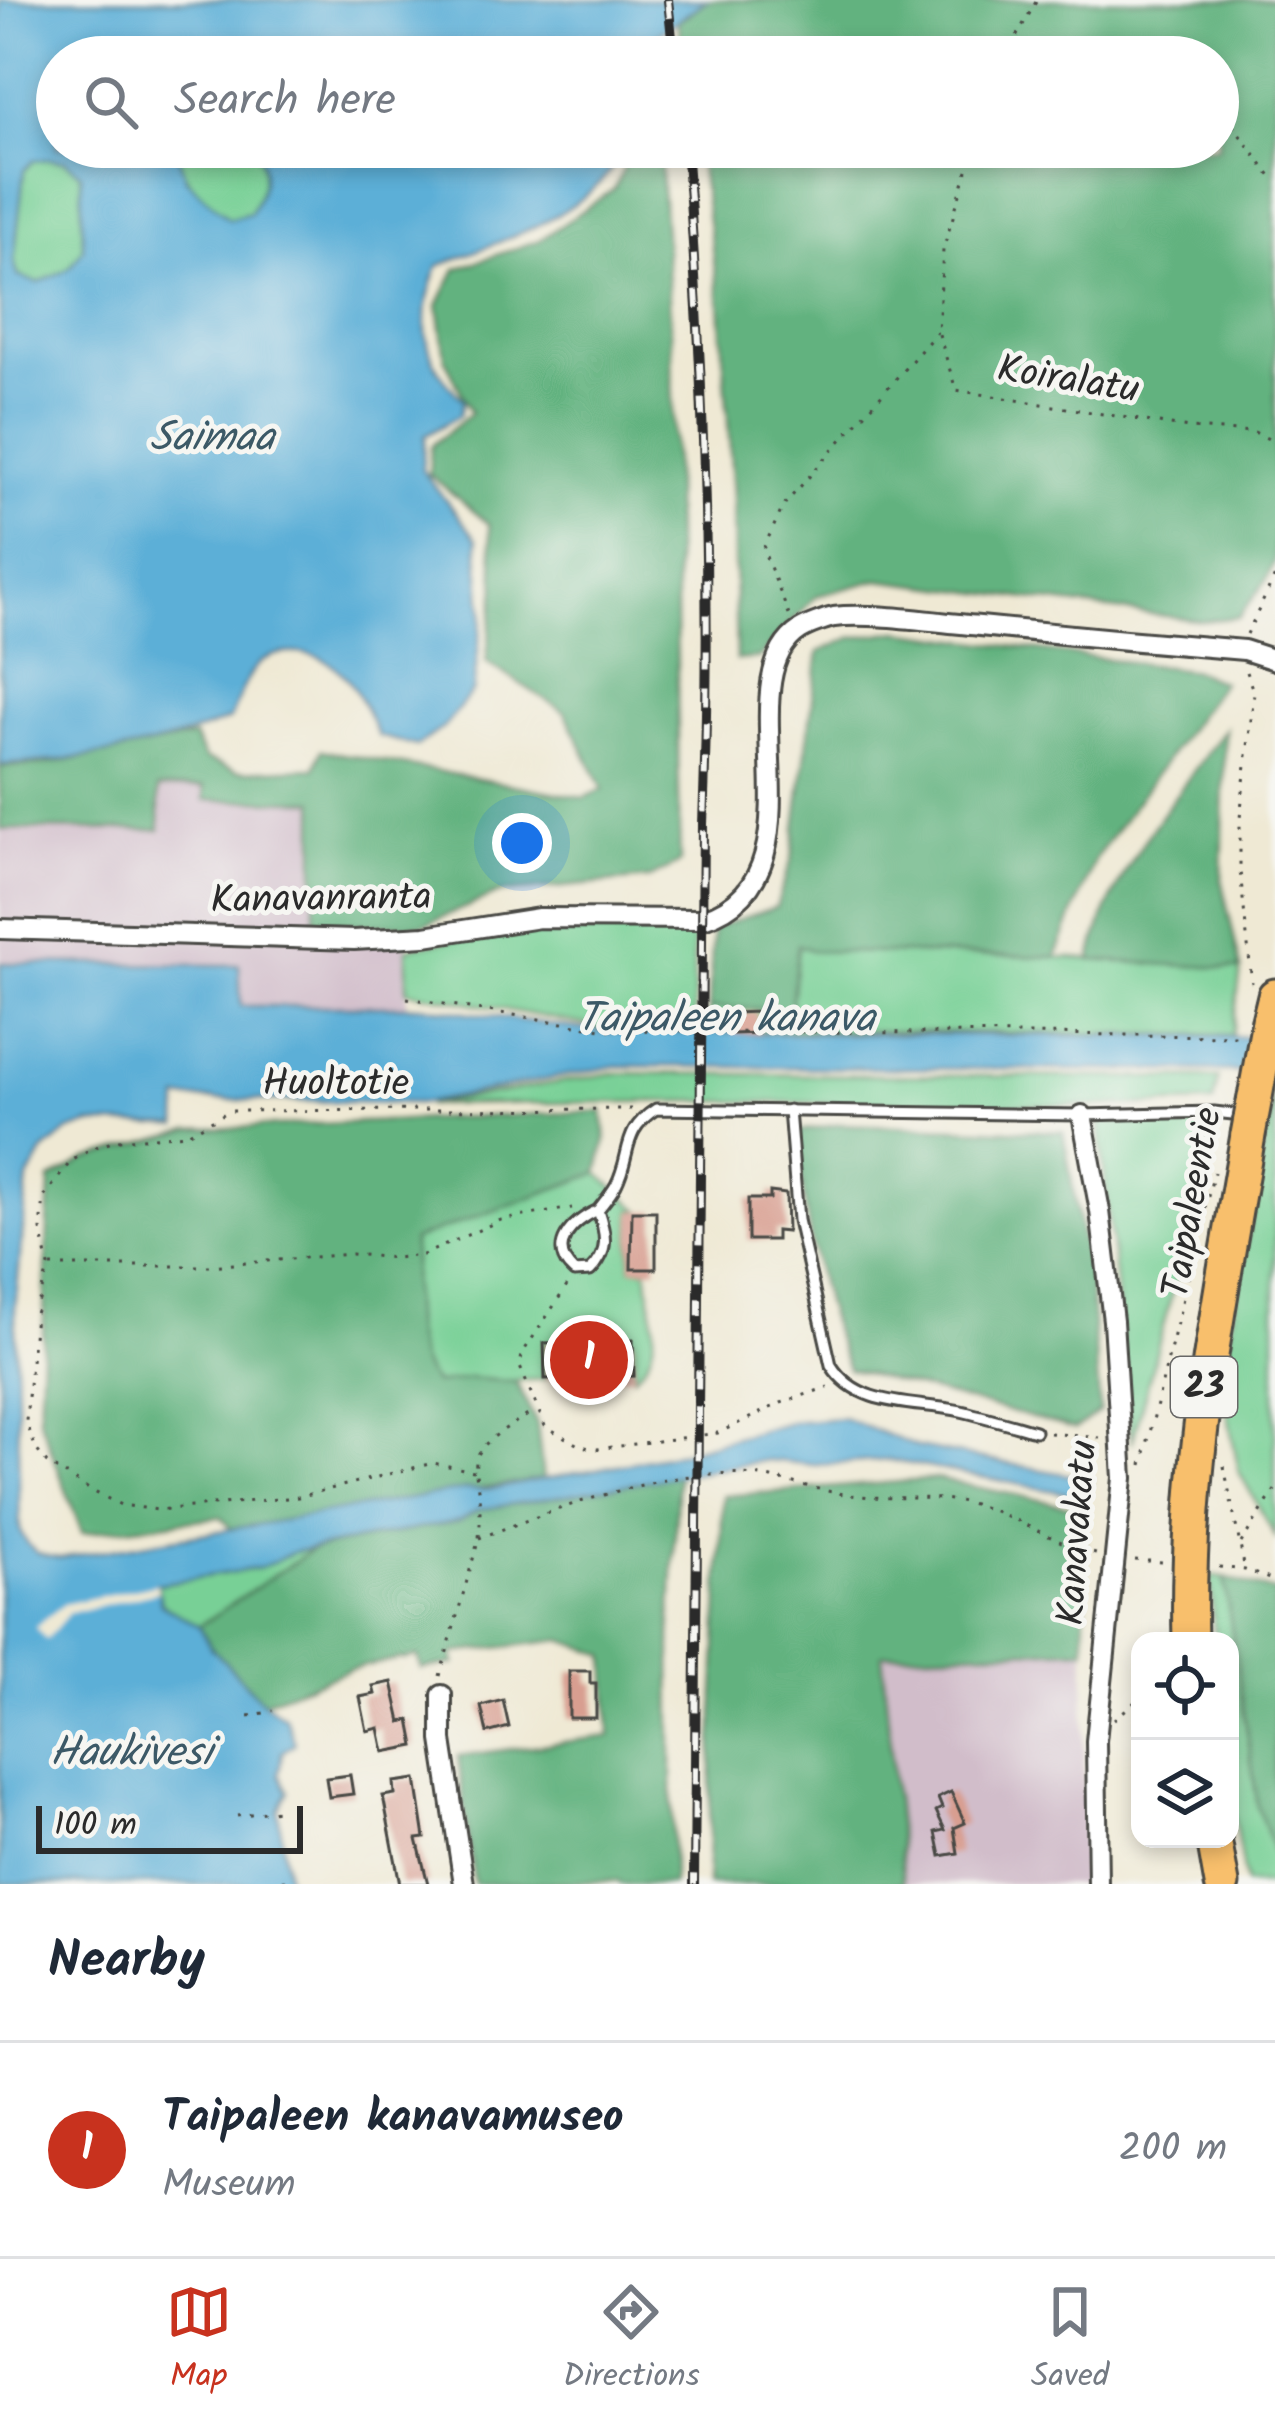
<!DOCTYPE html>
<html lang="en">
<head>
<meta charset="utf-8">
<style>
  body { margin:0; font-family:Kalam,sans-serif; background:#f2f2f3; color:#1f2937 }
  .controls { position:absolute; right:36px; bottom:36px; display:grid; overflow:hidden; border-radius:24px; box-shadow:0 6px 18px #0003 }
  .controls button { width:108px; height:108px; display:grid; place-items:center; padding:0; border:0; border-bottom:3px solid #e0e1e3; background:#fff; color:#1f2937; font:60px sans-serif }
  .scale { position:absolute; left:36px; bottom:30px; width:267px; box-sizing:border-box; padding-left:12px; border:6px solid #2b2b2b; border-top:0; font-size:33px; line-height:42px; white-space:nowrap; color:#2b2b2b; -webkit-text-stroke:9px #f6f6f2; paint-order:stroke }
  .you { position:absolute; left:522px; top:843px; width:42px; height:42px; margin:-30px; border:9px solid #fff; border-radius:50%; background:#1a73e8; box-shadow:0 0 0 18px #1a73e833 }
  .badge { display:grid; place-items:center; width:78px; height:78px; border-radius:50%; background:#c8321e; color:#fff; font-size:39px; font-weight:700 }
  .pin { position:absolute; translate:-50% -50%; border:6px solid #fff; box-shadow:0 3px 12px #0006 }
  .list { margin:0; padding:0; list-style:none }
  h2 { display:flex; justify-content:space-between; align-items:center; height:156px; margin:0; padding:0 48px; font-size:51px }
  h2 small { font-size:39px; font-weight:400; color:#747a83 }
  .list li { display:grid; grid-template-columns:78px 1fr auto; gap:36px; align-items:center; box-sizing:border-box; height:216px; padding:0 48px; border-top:3px solid #e0e1e3 }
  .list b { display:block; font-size:45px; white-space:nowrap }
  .list p { margin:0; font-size:39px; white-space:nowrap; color:#747a83 }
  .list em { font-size:39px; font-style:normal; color:#747a83 }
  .icon { flex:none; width:66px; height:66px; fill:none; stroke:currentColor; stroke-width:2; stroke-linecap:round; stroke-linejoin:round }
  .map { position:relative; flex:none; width:1275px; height:1884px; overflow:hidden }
  .search { position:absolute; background:#fff; box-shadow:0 6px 18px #0003; left:36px; right:36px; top:36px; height:132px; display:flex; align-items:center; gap:30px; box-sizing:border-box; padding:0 42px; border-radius:66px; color:#747a83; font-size:45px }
  .sheet { height:372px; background:#fff }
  nav { display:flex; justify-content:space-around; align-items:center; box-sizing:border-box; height:168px; border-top:3px solid #e0e1e3; background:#fff; font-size:33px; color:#747a83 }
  nav a { display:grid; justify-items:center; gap:6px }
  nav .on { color:#c8321e }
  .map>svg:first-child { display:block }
  .industrial { fill:#d1bdca }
  .green { fill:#78d096; stroke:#527e60; stroke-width:3 }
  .forest { fill:#62b27f; stroke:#466e55; stroke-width:3 }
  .water { fill:#5cafd7; stroke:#446d81; stroke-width:3; fill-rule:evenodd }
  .pier { fill:#efe9d4 }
  .building { fill:#d89e90 }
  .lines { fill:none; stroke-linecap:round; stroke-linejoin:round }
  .lane-casing { stroke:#484844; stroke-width:15 }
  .street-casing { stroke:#484844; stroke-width:24 }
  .highway-casing { stroke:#484844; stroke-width:39 }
  .path { stroke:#484844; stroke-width:3; stroke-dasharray:3 9; stroke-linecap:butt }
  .lane { stroke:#fff; stroke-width:9 }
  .street { stroke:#fff; stroke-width:18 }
  .highway { stroke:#f8bf6c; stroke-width:33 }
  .rail-casing { stroke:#2b2b2b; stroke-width:10 }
  .rail { stroke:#f6f6f2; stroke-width:6; stroke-dasharray:18; stroke-linecap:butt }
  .highway-bridge-casing { stroke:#484844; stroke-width:39; stroke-linecap:butt }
  .highway-bridge { stroke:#f8bf6c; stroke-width:33 }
  .labels { text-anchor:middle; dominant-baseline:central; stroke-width:10; stroke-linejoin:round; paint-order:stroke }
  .shield { fill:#f6f6f2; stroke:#686867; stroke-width:3 }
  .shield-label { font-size:36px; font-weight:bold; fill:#2b2b2b }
  .street-label { font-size:39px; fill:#2b2b2b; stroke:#f6f6f2 }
  .water-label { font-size:42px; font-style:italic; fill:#3c5967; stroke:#f6f6f2 }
</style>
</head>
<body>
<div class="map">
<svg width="1275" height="1884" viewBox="0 0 1275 1884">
  <rect width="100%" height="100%" fill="#f6f6f2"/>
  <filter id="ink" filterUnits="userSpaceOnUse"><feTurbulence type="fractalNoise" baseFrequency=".00833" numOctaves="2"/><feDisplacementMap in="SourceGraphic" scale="24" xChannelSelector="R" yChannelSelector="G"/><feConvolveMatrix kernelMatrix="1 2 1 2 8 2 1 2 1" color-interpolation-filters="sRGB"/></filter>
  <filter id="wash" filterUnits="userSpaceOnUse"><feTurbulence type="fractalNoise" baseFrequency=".004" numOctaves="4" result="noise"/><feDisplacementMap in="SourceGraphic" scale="48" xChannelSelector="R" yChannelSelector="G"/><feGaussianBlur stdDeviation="2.7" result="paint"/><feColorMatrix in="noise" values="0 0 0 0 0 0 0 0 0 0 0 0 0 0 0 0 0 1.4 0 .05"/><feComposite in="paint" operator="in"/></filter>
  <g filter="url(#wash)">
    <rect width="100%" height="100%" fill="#efe9d4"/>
    <g class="industrial">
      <polygon points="205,787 205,800 314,801 315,924 407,932 407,1006 241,1006 239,966 0,963 0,829 160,829 157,788"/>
      <polygon points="1085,1649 1083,1884 903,1884 883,1653"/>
    </g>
    <g class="green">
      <path d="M175,147H255C269,174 265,187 250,213L229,219C204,199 179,180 175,147Z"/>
      <polygon points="49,158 65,161 81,173 83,249 70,268 38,284 18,276 14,261 24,170 33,161"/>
      <polygon points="515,928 693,931 695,1029 602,1028 407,991 407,948"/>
      <polygon points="798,944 813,951 1056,957 1241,969 1232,1035 709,1029 709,1008 791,1009"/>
      <polygon points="612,1073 1218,1078 1213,1103 1095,1106 686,1101 427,1105"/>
      <polygon points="1275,1084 1275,1536 1239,1472 1221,1380"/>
      <polygon points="1099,1122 1209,1123 1196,1203 1132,1443"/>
      <path d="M598,1173L641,1211H632L631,1268L647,1269C651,1307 667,1349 634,1376L632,1340L544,1344L545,1379C508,1383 472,1378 434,1384C404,1350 414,1282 413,1239Z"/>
      <polygon points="313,1549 199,1626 160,1604 157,1584 260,1568 294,1552"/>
      <polygon points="1210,1576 1224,1578 1258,1808 1275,1856 1275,1884 1245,1884 1230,1794 1230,1641 1215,1641"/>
    </g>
    <g class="forest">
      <polygon points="707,0 1275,0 1275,560 1266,581 1239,617 1204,621 878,580 816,596 759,658 736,660 733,496 720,304 697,147 1218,147 1218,57 683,57 678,22"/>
      <polygon points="634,147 652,147 660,154 672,346 680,863 648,879 499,893 424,925 315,925 315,801 205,800 204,787 158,788 160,830 0,829 0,767 42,765 194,737 205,759 237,771 315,768 321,750 584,798 603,789 565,712 486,662 496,587 489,524 429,474 431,446 471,413 445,359 438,305 456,269 540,240 614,189"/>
      <polygon points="898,631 1196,671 1222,682 1096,858 1056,957 813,951 798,945 791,1009 709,1008 713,928 776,907 792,858 819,652 851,638"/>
      <path d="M1225,729L1222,883L1241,969L1091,960C1107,877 1176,796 1225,729Z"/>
      <path d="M603,1111L606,1140L598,1173L413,1240C414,1282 404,1351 435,1384L469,1378L516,1382L537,1424L543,1479L231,1529L221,1517L82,1533L39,1418L50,1180L87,1159L190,1130Z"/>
      <path d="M841,1124L1063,1132L1090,1283L1100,1411L1075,1429L848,1369C820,1304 800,1202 798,1131Z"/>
      <polygon points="678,1475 671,1615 673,1884 620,1884 619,1881 474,1884 458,1756 610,1736 606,1655 562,1640 454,1653 455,1664 421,1669 418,1656 354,1668 263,1702 211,1647 199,1626 313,1549 459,1521 478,1510"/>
      <polygon points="937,1479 1084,1509 1085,1649 882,1654 903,1884 707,1884 723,1496"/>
      <polygon points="1224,1578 1275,1592 1275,1856 1258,1808"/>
    </g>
    <g class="water">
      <path d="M0,0H707L647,42L643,57H57V147H175L186,179L229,219L250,213C265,187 269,174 255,147H622C603,211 494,243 438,266C417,318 421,361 463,400L460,415L425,436L422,470L477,539L483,612L473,691L444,727L417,746L378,736C361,699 345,655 298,653C283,652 266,655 255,668C244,680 237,704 230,719C160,749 75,761 0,765ZM49,159L65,161L81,174L83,249L70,268L38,283L18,276L14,261L24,170L33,161Z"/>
      <path d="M0,963L239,965L241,1006H423L604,1032L1275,1037V1076L1228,1071L616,1066L425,1103L179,1099L178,1126L90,1124L67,1132L43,1152L28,1179L15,1309L20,1529C28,1551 38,1556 60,1558L467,1489L487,1490L670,1455L790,1422L843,1418L918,1447L1091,1479L1086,1497L890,1460L815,1465L768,1460L478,1510L459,1521L294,1552L260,1568L157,1584L161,1604L199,1626L211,1647L263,1702L285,1717L295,1743L282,1752L279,1774L288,1792L278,1810L288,1884H0Z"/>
    </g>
    <polygon class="pier" points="157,1584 158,1592 69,1613 46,1640 35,1627 64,1604"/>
    <g id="blocks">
      <g class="building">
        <polygon points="757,1012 758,1033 733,1034 733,1013"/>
        <polygon points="770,1192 786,1194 787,1232 776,1231 776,1240 748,1240 748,1199 770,1199"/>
        <polygon points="632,1211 656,1211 656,1269 631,1269"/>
        <polygon points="633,1340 634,1376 545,1379 544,1343"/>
        <polygon points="569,1671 590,1671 590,1683 596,1683 596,1718 569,1718"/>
        <polygon points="392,1682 401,1722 410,1720 415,1746 384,1752 379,1728 367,1731 360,1697 375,1694 373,1686"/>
        <polygon points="503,1700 509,1727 487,1733 481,1706"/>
        <polygon points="350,1775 353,1794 329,1797 326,1778"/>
        <polygon points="416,1779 425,1838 417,1839 428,1884 400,1884 383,1796 395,1794 394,1782"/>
        <polygon points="951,1792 965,1823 954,1828 958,1853 941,1856 936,1832 945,1830 936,1811 942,1808 938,1798"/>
      </g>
    </g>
  </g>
  <g filter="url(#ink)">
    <use href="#blocks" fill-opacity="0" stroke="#484844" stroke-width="3"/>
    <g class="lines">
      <g class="lane-casing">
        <g id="lane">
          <path d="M789,1110L798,1220L831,1365C858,1409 916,1401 961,1411C986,1417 1010,1424 1035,1431"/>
          <path d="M598,1210C572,1222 546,1247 574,1272L590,1271C610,1252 606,1234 598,1210C604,1202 611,1194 616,1185C632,1154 621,1131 656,1109L1082,1115L1214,1112L1242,1115"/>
        </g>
      </g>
      <g class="street-casing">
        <g id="street">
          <path d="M0,929L354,940L425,936L539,918L703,919C832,878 722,680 800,630C808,625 825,619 834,617C870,612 942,623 980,626C1068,635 1156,643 1244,650L1275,660"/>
          <polyline points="1082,1115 1100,1211 1113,1321 1123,1478 1096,1741 1098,1884"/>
          <polyline points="442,1695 442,1740 464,1884"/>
        </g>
      </g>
      <g class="highway-casing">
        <g id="highway">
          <polyline points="1269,1021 1275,996"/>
          <path d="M1190,1641C1185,1463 1219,1309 1248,1135"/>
          <polyline points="1214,1839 1222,1884"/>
        </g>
      </g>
      <g class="path">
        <polyline points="1005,57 1037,0"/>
        <polyline points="1218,106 1275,182"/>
        <polyline points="974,147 943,250 938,331 956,390 1189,428 1254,432 1275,442"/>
        <polyline points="789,615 763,549 784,505 937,332"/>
        <polyline points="1247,634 1275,576"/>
        <polyline points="1246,672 1254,693 1240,818 1240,871 1252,983"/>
        <polyline points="407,998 607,1030 1237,1036"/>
        <polyline points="51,1266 209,1266 351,1254 395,1258 423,1255 501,1220 572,1208"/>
        <polyline points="567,1286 522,1354 520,1367 545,1426 580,1446 597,1449 718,1433 781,1403 828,1387"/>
        <polyline points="1050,1433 1100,1438"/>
        <polyline points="1142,1465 1214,1172"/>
        <polyline points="1224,1466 1245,1570"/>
        <polyline points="474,1471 433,1463 298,1497 158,1510 121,1505 92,1491 47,1463 36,1449 26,1421 35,1314 49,1266 41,1230 44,1197 71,1161 96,1147 119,1140 187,1134 229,1111 636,1109"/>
        <path d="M479,1538C554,1510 664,1468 744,1474C783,1477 821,1493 860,1496C897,1500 933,1495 969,1503C1014,1514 1052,1543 1096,1554"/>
        <polyline points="1241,1543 1275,1490"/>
        <polyline points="1135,1560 1162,1562"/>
        <polyline points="1219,1567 1245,1570 1275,1581"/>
        <path d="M440,1676L479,1538C487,1457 444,1462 535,1411"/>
        <polyline points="249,1716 273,1711"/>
        <polyline points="1114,1719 1140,1698"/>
        <polyline points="237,1816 278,1810"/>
        <polyline points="259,1882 288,1880"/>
      </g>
      <use href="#lane" class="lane"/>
      <use href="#street" class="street"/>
      <use href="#highway" class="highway"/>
      <g class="rail-casing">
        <g id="rail">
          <polyline points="668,0 674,57"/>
          <path d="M686,147C704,373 712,598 703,824L694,1884"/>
        </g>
      </g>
      <use href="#rail" class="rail"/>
      <g class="highway-bridge-casing">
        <polyline id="highway-bridge" points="1248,1135 1269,1021"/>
      </g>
      <use href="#highway-bridge" class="highway-bridge"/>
    </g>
  </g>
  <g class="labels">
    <rect class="shield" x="1171" y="1357" width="66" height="60" rx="9"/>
    <g class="shield-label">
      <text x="1204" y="1387">23</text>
    </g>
    <g class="street-label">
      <text transform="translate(1068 381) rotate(9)">Koiralatu</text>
      <text transform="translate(321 900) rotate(-1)">Kanavanranta</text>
      <text x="336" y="1085">Huoltotie</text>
      <text transform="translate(1194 1203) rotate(-80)">Taipaleentie</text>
      <text transform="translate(1079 1533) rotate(-86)">Kanavakatu</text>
    </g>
    <g class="water-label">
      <text x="212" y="438">Saimaa</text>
      <text x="726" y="1019">Taipaleen kanava</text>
      <text x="131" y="1753">Haukivesi</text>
    </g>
  </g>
</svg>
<div class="controls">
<button><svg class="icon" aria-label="locate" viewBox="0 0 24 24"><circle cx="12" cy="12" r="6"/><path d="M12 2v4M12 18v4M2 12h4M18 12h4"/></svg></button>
<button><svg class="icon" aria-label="layers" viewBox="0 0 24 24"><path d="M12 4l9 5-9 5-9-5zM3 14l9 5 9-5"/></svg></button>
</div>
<div class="scale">100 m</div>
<div class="you"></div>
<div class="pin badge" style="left:589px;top:1360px">1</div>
<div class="search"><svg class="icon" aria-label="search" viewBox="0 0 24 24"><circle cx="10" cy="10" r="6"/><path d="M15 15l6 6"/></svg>Search here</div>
</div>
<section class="sheet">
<h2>Nearby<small></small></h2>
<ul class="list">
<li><span class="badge">1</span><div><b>Taipaleen kanavamuseo</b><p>Museum</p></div><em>200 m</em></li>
</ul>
</section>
<nav>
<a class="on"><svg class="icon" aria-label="map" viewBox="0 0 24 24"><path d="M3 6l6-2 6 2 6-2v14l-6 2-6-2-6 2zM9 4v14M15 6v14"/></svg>Map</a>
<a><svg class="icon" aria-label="directions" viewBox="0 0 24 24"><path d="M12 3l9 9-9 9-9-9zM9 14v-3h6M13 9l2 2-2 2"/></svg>Directions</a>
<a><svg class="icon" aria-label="saved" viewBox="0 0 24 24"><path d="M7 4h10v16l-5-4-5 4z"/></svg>Saved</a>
</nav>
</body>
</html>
